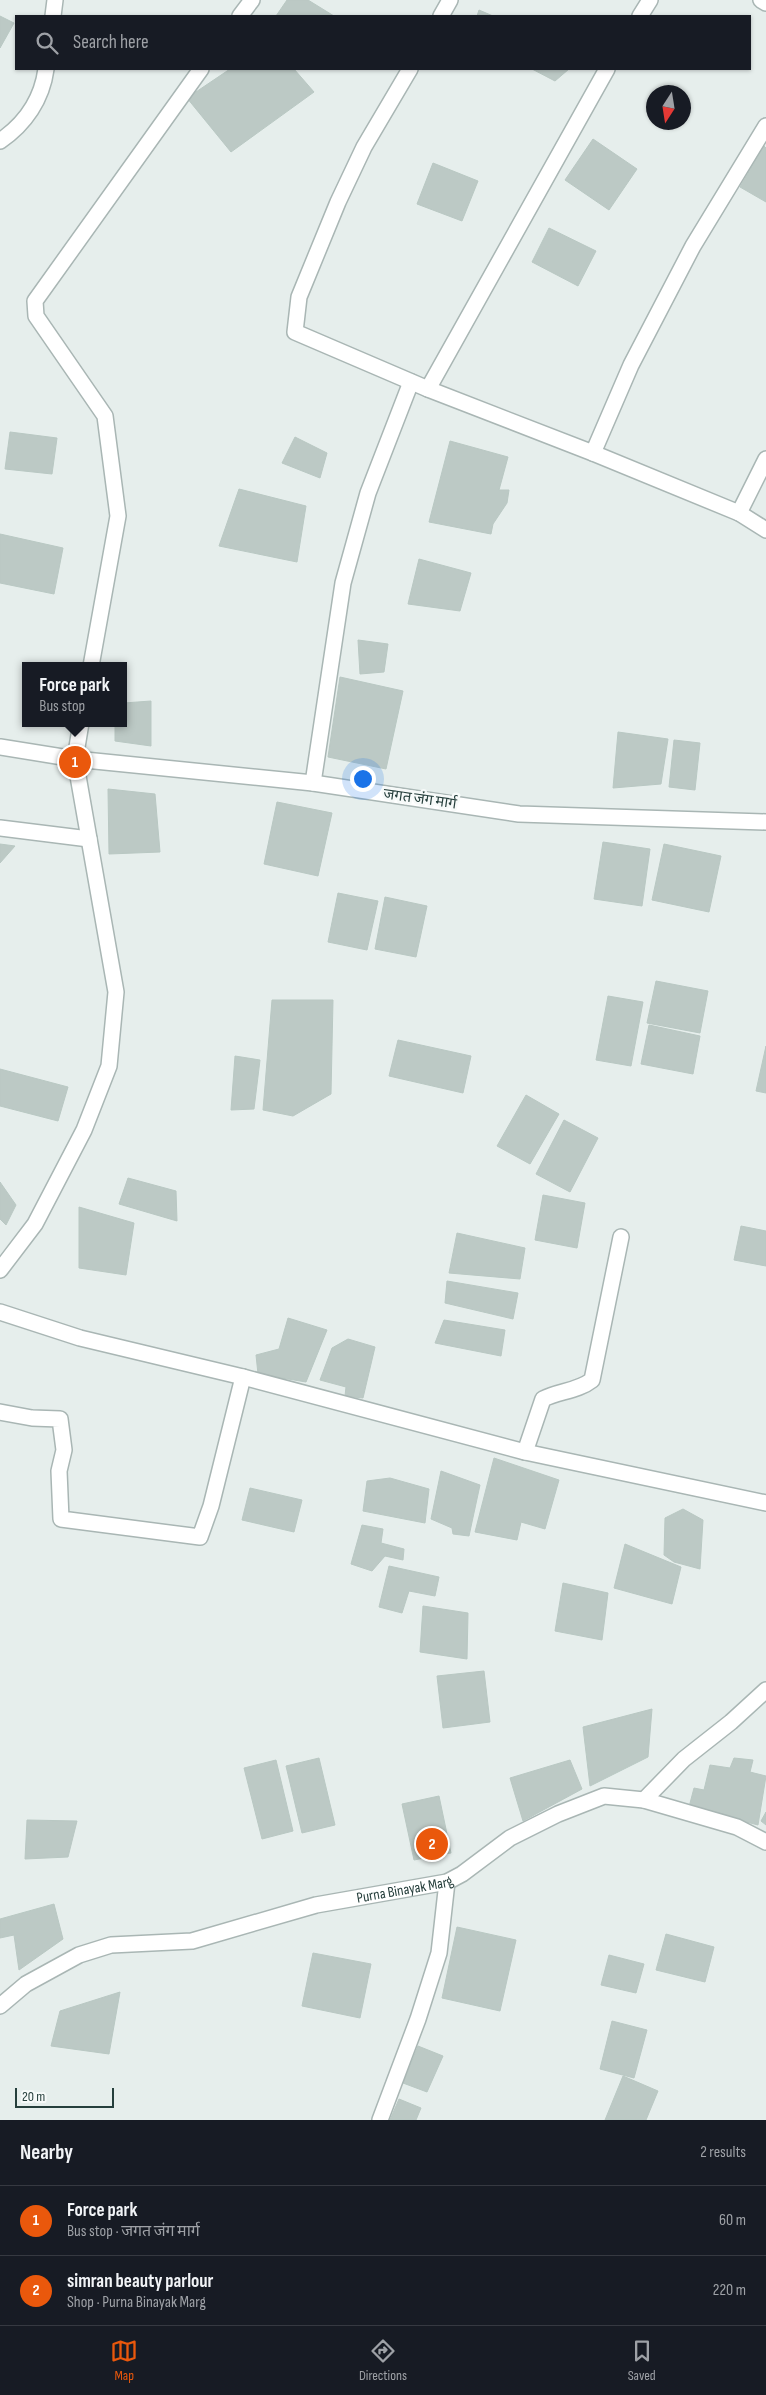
<!DOCTYPE html>
<html lang="en">
<head>
<meta charset="utf-8">
<style>
  body { margin:0; font-family:"Sofia Sans Condensed","Noto Sans Devanagari",sans-serif; background:#242831; color:#f1f3f6 }
  .compass { position:absolute; left:646px; top:85px; width:45px; height:45px; border-radius:50%; background:#171b24; box-shadow:0 1px 4px #0004; rotate:192deg }
  .scale { position:absolute; left:15px; bottom:12px; width:99px; box-sizing:border-box; padding-left:5px; border:2px solid #263f3c; border-top:0; font-size:14px; line-height:18px; white-space:nowrap; color:#263f3c; -webkit-text-stroke:4px #f7faf9; paint-order:stroke }
  .you { position:absolute; left:362px; top:778px; width:18px; height:18px; margin:-12px; border:4px solid #fff; border-radius:50%; background:#1a73e8; box-shadow:0 0 0 8px #1a73e833 }
  .badge { display:grid; place-items:center; width:32px; height:32px; border-radius:50%; background:#ea580c; color:#fff; font-size:16px; font-weight:700 }
  .pin { position:absolute; translate:-50% -50%; border:2px solid #fff; box-shadow:0 1px 5px #0006 }
  .popup { position:absolute; left:22px; top:662px; width:105px; height:65px; box-sizing:border-box; display:grid; place-content:center; border-radius:0px; background:#171b24; filter:drop-shadow(0 1px 4px #0005); font-size:16px; white-space:nowrap; color:#9ea1a6 }
  .popup b { font-size:19px; color:#f1f3f6 }
  .popup::after { content:''; position:absolute; left:50%; top:100%; margin-left:-10px; border:10px solid transparent; border-top-color:#171b24 }
  .list { margin:0; padding:0; list-style:none }
  h2 { display:flex; justify-content:space-between; align-items:center; height:65px; margin:0; padding:0 20px; font-size:21px }
  h2 small { font-size:16px; font-weight:400; color:#9ea1a6 }
  .list li { display:grid; grid-template-columns:32px 1fr auto; gap:15px; align-items:center; box-sizing:border-box; height:70px; padding:0 20px; border-top:1px solid #363941 }
  .list b { display:block; font-size:19px; white-space:nowrap }
  .list p { margin:0; font-size:16px; white-space:nowrap; color:#9ea1a6 }
  .list em { font-size:16px; font-style:normal; color:#9ea1a6 }
  .icon { flex:none; width:28px; height:28px; fill:none; stroke:currentColor; stroke-width:2; stroke-linecap:round; stroke-linejoin:round }
  .map { position:relative; flex:none; width:766px; height:2120px; overflow:hidden }
  .search { position:absolute; background:#171b24; box-shadow:0 1px 4px #0004; left:15px; right:15px; top:15px; height:55px; display:flex; align-items:center; gap:12px; box-sizing:border-box; padding:0 18px; border-radius:0px; color:#9ea1a6; font-size:19px }
  .sheet { height:205px; background:#171b24 }
  nav { display:flex; justify-content:space-around; align-items:center; box-sizing:border-box; height:70px; border-top:1px solid #363941; background:#171b24; font-size:14px; color:#9ea1a6 }
  nav a { display:grid; justify-items:center; gap:2px }
  nav .on { color:#ea580c }
  .map>svg:first-child { display:block }
  .building { fill:#bcc9c5; stroke:#b9c8c3 }
  .lines { fill:none; stroke-linecap:round; stroke-linejoin:round }
  .minor-casing { stroke:#a9b6b4; stroke-width:18 }
  .minor { stroke:#fff; stroke-width:15 }
  .labels { text-anchor:middle; dominant-baseline:central; stroke-width:5; stroke-linejoin:round; paint-order:stroke }
  .street-label { font-size:15px; fill:#263f3c; stroke:#f7faf9 }
</style>
</head>
<body>
<div class="map">
<svg width="766" height="2120" viewBox="0 0 766 2120">
  <rect width="100%" height="100%" fill="#e6eeec"/>
  <g class="building">
    <polygon points="287,0 308,0 334,16 276,16"/>
    <polygon points="479,10 493,16 477,16"/>
    <polygon points="0,16 14,23 0,48"/>
    <polygon points="230,69 294,69 314,92 231,152 187,98"/>
    <polygon points="532,69 569,69 555,81"/>
    <polygon points="593,139 637,169 609,210 565,180"/>
    <polygon points="764,146 766,148 766,202 740,187"/>
    <polygon points="433,163 478,181 462,221 417,204"/>
    <polygon points="549,228 596,251 578,286 532,262"/>
    <polygon points="10,432 57,438 52,474 5,469"/>
    <polygon points="295,437 327,453 320,478 282,463"/>
    <polygon points="450,441 508,457 499,490 509,490 507,503 493,524 491,534 429,522"/>
    <polygon points="239,489 306,506 297,562 219,546"/>
    <polygon points="0,534 63,548 54,594 0,583"/>
    <polygon points="419,559 471,573 460,611 408,604"/>
    <polygon points="358,640 388,644 384,672 360,674"/>
    <polygon points="340,677 403,691 386,769 328,757"/>
    <polygon points="151,701 151,746 115,741 115,723 124,723 124,703"/>
    <polygon points="618,732 668,739 661,784 613,788"/>
    <polygon points="674,740 700,743 695,790 669,787"/>
    <polygon points="108,789 155,794 160,852 109,854"/>
    <polygon points="277,802 332,813 318,876 264,864"/>
    <polygon points="603,842 650,849 642,906 594,899"/>
    <polygon points="0,844 15,846 0,863"/>
    <polygon points="664,844 721,856 709,912 652,900"/>
    <polygon points="338,893 378,901 367,950 328,942"/>
    <polygon points="385,897 427,906 416,957 375,949"/>
    <polygon points="656,981 708,991 700,1033 647,1023"/>
    <polygon points="608,996 643,1002 631,1066 596,1060"/>
    <polygon points="272,1000 333,1000 331,1094 293,1116 263,1110"/>
    <polygon points="649,1025 700,1036 693,1074 641,1064"/>
    <polygon points="398,1040 471,1056 463,1093 389,1076"/>
    <polygon points="766,1046 766,1093 756,1091"/>
    <polygon points="235,1056 260,1060 254,1109 231,1110"/>
    <polygon points="0,1069 68,1087 58,1121 0,1106"/>
    <polygon points="526,1095 559,1114 530,1164 497,1146"/>
    <polygon points="564,1120 598,1138 570,1192 536,1174"/>
    <polygon points="128,1178 176,1191 177,1221 119,1204"/>
    <polygon points="0,1182 16,1205 6,1225 0,1219"/>
    <polygon points="543,1195 585,1203 577,1248 535,1240"/>
    <polygon points="79,1207 134,1223 126,1275 79,1268"/>
    <polygon points="741,1226 766,1231 766,1266 734,1260"/>
    <polygon points="457,1233 525,1248 520,1279 449,1273"/>
    <polygon points="447,1281 518,1293 513,1319 445,1303"/>
    <polygon points="288,1318 327,1330 306,1382 258,1374 256,1355 279,1349"/>
    <polygon points="444,1320 505,1330 501,1356 435,1343"/>
    <polygon points="348,1339 375,1347 363,1398 345,1396 346,1387 320,1380 332,1348"/>
    <polygon points="494,1458 559,1480 545,1529 521,1522 517,1540 475,1532"/>
    <polygon points="441,1471 480,1485 469,1536 453,1534 452,1528 431,1519"/>
    <polygon points="390,1478 429,1489 425,1523 363,1511 367,1481"/>
    <polygon points="250,1488 302,1500 294,1532 242,1520"/>
    <polygon points="683,1509 703,1520 700,1569 674,1562 664,1555 665,1518"/>
    <polygon points="362,1525 383,1529 381,1543 404,1549 403,1560 385,1556 372,1571 351,1564"/>
    <polygon points="625,1544 681,1567 672,1604 614,1588"/>
    <polygon points="389,1566 439,1577 435,1596 409,1591 402,1613 379,1607"/>
    <polygon points="563,1583 608,1593 602,1640 555,1631"/>
    <polygon points="423,1606 468,1613 467,1659 420,1652"/>
    <polygon points="484,1671 490,1722 443,1728 437,1676"/>
    <polygon points="652,1709 648,1757 590,1786 583,1727"/>
    <polygon points="319,1758 335,1825 302,1833 286,1766"/>
    <polygon points="734,1758 753,1760 750,1772 766,1776 758,1825 689,1807 694,1788 704,1790 710,1765 730,1768"/>
    <polygon points="276,1760 293,1831 262,1839 244,1768"/>
    <polygon points="570,1760 582,1789 523,1821 510,1778"/>
    <polygon points="439,1796 451,1853 414,1860 402,1804"/>
    <polygon points="766,1812 766,1825 761,1821"/>
    <polygon points="27,1820 77,1821 68,1857 25,1859"/>
    <polygon points="54,1904 63,1939 19,1970 14,1935 0,1938 0,1919"/>
    <polygon points="457,1927 516,1940 500,2011 442,1998"/>
    <polygon points="666,1934 714,1947 705,1982 656,1970"/>
    <polygon points="313,1953 371,1964 360,2018 302,2006"/>
    <polygon points="609,1955 644,1964 636,1993 601,1985"/>
    <polygon points="120,1992 109,2054 51,2046 60,2011"/>
    <polygon points="612,2021 647,2030 634,2078 600,2069"/>
    <polygon points="418,2046 443,2056 427,2092 403,2083"/>
    <polygon points="623,2076 658,2091 646,2120 605,2120"/>
    <polygon points="399,2099 421,2108 416,2120 390,2120"/>
  </g>
  <g class="lines">
    <g class="minor-casing">
      <g id="minor">
        <polyline points="761,0 766,3"/>
        <polyline points="53,16 55,0"/>
        <polyline points="240,16 252,0"/>
        <polyline points="441,16 450,0"/>
        <polyline points="640,16 650,0"/>
        <polyline points="410,69 364,147 338,202 299,297 295,332 428,389 593,453 739,513 766,530"/>
        <path d="M0,141C25,124 42,99 46,69"/>
        <polyline points="428,389 607,69"/>
        <polyline points="593,453 631,365 693,246 766,126"/>
        <polyline points="739,513 766,459"/>
        <polyline points="91,666 118,516 105,416 36,316 35,301 201,69"/>
        <polyline points="0,747 75,759 313,783 519,814 766,822"/>
        <polyline points="313,783 343,583 368,493 411,382"/>
        <polyline points="0,828 89,839"/>
        <polyline points="0,1270 35,1224 84,1130 109,1066 116,992 75,759 81,723"/>
        <polyline points="0,1312 80,1338 243,1377 525,1452 766,1503"/>
        <polyline points="0,1412 32,1418 60,1419 64,1450 59,1471 61,1519 200,1537 211,1506 243,1377"/>
        <path d="M525,1452L543,1399C559,1391 578,1391 592,1380L621,1237"/>
        <polyline points="644,1800 737,1827 766,1842"/>
        <path id="s1" d="M0,2006L26,1984L79,1955L111,1945L192,1941L316,1905L447,1882L462,1874L510,1838L558,1814L604,1796L644,1800L684,1759L731,1722L766,1690"/>
        <polyline points="380,2120 418,2019 439,1953 447,1882"/>
      </g>
    </g>
    <use href="#minor" class="minor"/>
  </g>
  <g class="labels">
    <g class="street-label">
      <text transform="translate(420 799) rotate(8)">जगत जंग मार्ग</text>
      <text stroke="none"><textPath href="#s1" startOffset="428">Purna Binayak Marg</textPath></text>
    </g>
  </g>
</svg>
<svg class="compass" viewBox="-18 -18 36 36"><path d="M0-13l5 13h-10z" fill="#e53935"/><path d="M0 13l5-13h-10z" fill="#9ea1a6"/></svg>
<div class="scale">20 m</div>
<div class="you"></div>
<div class="pin badge" style="left:75px;top:762px">1</div>
<div class="popup"><b>Force park</b>Bus stop</div>
<div class="pin badge" style="left:432px;top:1844px">2</div>
<div class="search"><svg class="icon" aria-label="search" viewBox="0 0 24 24"><circle cx="10" cy="10" r="6"/><path d="M15 15l6 6"/></svg>Search here</div>
</div>
<section class="sheet">
<h2>Nearby<small>2 results</small></h2>
<ul class="list">
<li><span class="badge">1</span><div><b>Force park</b><p>Bus stop · जगत जंग मार्ग</p></div><em>60 m</em></li>
<li><span class="badge">2</span><div><b>simran beauty parlour</b><p>Shop · Purna Binayak Marg</p></div><em>220 m</em></li>
</ul>
</section>
<nav>
<a class="on"><svg class="icon" aria-label="map" viewBox="0 0 24 24"><path d="M3 6l6-2 6 2 6-2v14l-6 2-6-2-6 2zM9 4v14M15 6v14"/></svg>Map</a>
<a><svg class="icon" aria-label="directions" viewBox="0 0 24 24"><path d="M12 3l9 9-9 9-9-9zM9 14v-3h6M13 9l2 2-2 2"/></svg>Directions</a>
<a><svg class="icon" aria-label="saved" viewBox="0 0 24 24"><path d="M7 4h10v16l-5-4-5 4z"/></svg>Saved</a>
</nav>
</body>
</html>
